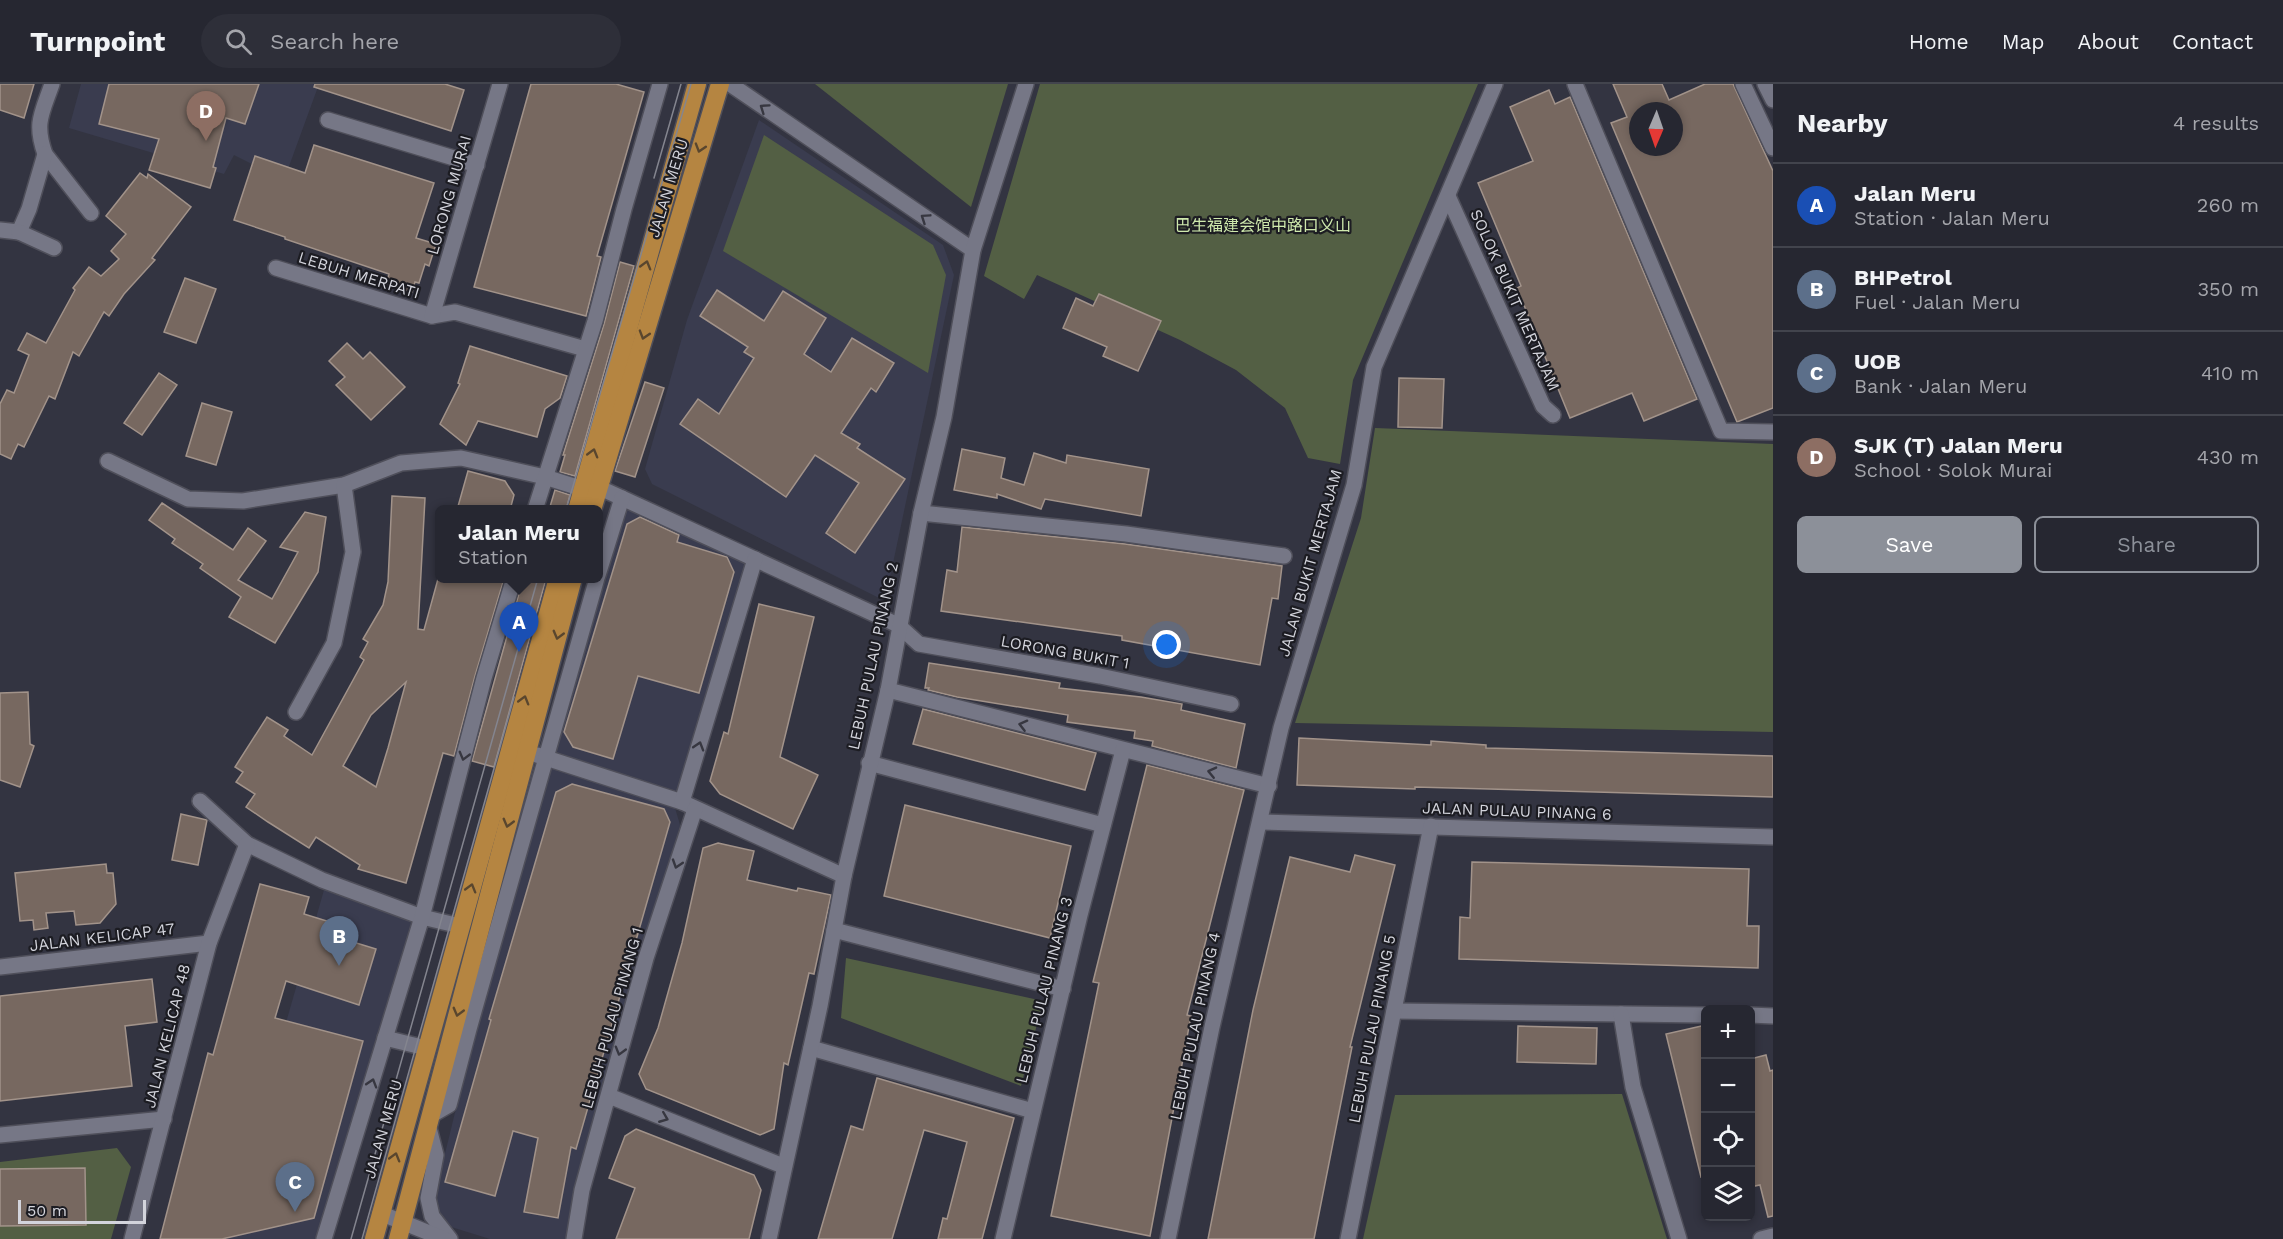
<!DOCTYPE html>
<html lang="en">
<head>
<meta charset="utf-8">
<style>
  body { margin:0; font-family:"Work Sans","Noto Sans SC",sans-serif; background:#2e2f39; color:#f1f3f6 }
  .controls { position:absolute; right:18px; bottom:18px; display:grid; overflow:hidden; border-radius:9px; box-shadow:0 3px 9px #0003 }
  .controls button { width:54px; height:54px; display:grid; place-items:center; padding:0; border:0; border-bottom:2px solid #42444d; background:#262731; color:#f1f3f6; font:30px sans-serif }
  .compass { position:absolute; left:1629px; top:18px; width:54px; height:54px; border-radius:50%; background:#262731; box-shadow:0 3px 9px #0003; rotate:182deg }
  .scale { position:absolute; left:18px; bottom:15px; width:128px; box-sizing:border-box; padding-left:6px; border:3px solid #d3d4dc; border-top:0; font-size:16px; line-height:21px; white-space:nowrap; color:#d3d4dc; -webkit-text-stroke:4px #1c1c22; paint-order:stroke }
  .you { position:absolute; left:1167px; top:561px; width:21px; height:21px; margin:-15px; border:4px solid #fff; border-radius:50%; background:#1a73e8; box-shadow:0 0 0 9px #1a73e833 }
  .badge { display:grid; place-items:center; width:39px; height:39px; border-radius:50%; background:#8c9099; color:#fff; font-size:20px; font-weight:700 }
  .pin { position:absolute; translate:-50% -50px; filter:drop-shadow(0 2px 3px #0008) }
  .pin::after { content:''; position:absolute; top:32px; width:21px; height:18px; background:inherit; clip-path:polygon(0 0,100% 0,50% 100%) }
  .popup { position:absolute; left:435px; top:421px; width:168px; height:78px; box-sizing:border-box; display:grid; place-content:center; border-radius:9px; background:#262731; filter:drop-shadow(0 2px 4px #0005); font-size:20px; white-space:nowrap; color:#a4a5ab }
  .popup b { font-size:22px; color:#f1f3f6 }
  .popup::after { content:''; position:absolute; left:50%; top:100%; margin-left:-12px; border:12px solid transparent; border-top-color:#262731 }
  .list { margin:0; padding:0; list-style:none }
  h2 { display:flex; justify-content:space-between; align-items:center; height:78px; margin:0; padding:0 24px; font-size:26px }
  h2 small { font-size:20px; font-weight:400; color:#a4a5ab }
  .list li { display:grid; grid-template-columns:39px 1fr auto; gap:18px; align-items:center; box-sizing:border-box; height:84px; padding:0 24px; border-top:2px solid #42444d }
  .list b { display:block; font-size:22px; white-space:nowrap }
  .list p { margin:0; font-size:20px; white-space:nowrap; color:#a4a5ab }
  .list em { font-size:20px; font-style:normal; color:#a4a5ab }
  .actions { display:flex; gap:12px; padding:18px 24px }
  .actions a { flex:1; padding:14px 0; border:2px solid #8c9099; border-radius:9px; text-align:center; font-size:21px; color:#8c9099 }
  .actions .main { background:#8c9099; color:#fff }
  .icon { flex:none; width:33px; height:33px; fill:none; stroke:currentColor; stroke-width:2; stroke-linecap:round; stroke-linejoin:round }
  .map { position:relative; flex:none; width:1773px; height:1155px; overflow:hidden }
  header { display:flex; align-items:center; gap:36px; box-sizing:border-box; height:84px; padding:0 30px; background:#262731; border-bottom:2px solid #42444d }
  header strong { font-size:28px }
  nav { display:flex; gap:33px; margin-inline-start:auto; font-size:21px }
  .search { width:420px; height:54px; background:#2e2f39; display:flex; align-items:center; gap:15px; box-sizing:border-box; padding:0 21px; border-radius:33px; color:#a4a5ab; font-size:22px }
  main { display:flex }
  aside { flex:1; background:#262731 }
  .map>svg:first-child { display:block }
  .built { fill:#3a3c4f }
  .green { fill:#535f44 }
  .building { fill:#776860; stroke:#a2938a; stroke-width:1.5; fill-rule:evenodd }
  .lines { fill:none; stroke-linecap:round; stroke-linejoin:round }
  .street-casing { stroke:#4f4f5a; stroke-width:18 }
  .highway-casing { stroke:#4f4f5a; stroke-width:21 }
  .street { stroke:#767786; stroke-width:15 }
  .highway { stroke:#b58541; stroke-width:18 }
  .tram { stroke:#84858f; stroke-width:1.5 }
  .oneway { stroke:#373740 }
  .oneway2 { stroke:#59462e }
  .labels { text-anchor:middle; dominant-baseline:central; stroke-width:4.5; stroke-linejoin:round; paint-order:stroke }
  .street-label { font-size:16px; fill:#d3d4dc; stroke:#1c1c22 }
  .park-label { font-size:16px; fill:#cfe9ad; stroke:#1c1c22 }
</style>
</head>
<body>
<header>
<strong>Turnpoint</strong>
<div class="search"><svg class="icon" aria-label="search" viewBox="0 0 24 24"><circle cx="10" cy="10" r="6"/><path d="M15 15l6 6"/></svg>Search here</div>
<nav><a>Home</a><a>Map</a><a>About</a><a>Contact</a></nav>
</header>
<main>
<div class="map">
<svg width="1773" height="1155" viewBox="0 0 1773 1155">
  <rect width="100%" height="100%" fill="#333441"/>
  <g class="built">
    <polygon points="81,0 319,0 284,96 234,71 224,90 69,44"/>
    <polygon points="759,36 943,161 954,191 885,517 652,400 645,385 687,236"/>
    <polygon points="626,421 748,479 675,724 681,744 606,992 568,1155 490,1155 448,1142 436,1126 434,1115 477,938"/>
    <polygon points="324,806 415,839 318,1155 224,1155"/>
  </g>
  <g class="green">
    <polygon points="815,0 1008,0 971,123"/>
    <polygon points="1040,0 1478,0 1353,296 1340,380 1308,374 1285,324 1236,286 1180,256 1037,191 1024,215 984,192"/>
    <polygon points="764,51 933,161 946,191 928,289 723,167"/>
    <polygon points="1375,344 1773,360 1773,648 1295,639 1361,434"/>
    <polygon points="846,874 1043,917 1021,1002 841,934"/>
    <polygon points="1622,1010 1667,1155 1363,1155 1395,1011"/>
    <polygon points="117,1064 131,1083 111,1155 0,1155 0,1078"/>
  </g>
  <g class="building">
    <polygon points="0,0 34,0 24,34 0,26"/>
    <polygon points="109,0 259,0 245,40 226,34 213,83 216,84 210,104 149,86 159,55 99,40"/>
    <polygon points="315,0 445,0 464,6 451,47 314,3"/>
    <polygon points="531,0 616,0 644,8 597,172 601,173 586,232 474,203"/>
    <path d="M1613,0H1662L1669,16L1705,0H1733L1773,87V324L1737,338L1611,39L1627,33ZM1638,27H1674V63H1638Z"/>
    <polygon points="1549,6 1555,20 1570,13 1697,315 1644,337 1632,309 1570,334 1517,204 1521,202 1478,99 1533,77 1510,23"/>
    <polygon points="314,61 434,99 416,154 436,160 429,182 425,180 419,199 415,198 412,208 386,200 389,190 285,155 285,153 234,136 255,72 305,89"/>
    <polygon points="140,89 147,94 148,90 191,123 152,174 155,176 124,210 109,232 104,228 79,272 73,268 55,315 49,312 24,363 18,360 11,375 0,370 0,320 7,306 14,309 29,271 18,266 27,249 46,259 75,206 73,204 89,183 101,192 119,175 111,167 126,150 106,132"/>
    <polygon points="620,178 634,182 575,392 560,388 565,371 563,371 604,240"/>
    <polygon points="185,194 216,205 196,259 164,248"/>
    <polygon points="717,206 764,237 783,207 826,234 804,270 831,288 852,254 894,279 876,308 871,304 841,349 860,360 857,364 905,395 855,469 826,449 859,399 815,371 786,413 680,340 698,315 719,330 754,274 744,268 748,263 700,232"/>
    <polygon points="1099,210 1161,237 1138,287 1103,272 1107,263 1063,244 1076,214 1093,222"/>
    <polygon points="347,259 363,275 370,268 405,303 371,336 336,301 345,293 329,277"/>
    <polygon points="470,262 567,292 560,314 545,325 537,353 478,337 466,361 440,340 460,300 458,299"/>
    <polygon points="159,289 177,301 142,351 124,339"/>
    <polygon points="1399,294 1444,295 1442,344 1398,343"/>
    <polygon points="645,298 664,304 635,393 615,387"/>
    <polygon points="202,319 232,328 216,381 186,372"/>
    <polygon points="962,365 1005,374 1001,394 1024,401 1034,369 1066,379 1067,371 1149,385 1141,432 1045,415 1041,425 997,410 997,414 954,406"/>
    <polygon points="468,387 505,397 514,411 510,426 457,426"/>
    <polygon points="555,406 570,411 566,426 549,426"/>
    <path d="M392,412L425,414L418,545L424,546L438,495H504L475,592L454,672L443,669L406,799L358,785L360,781L316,753L309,764L268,738L246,723L255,710L236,698L243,688L235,683L267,633L288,646L284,652L312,671L364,576L360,573L368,558L363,555L383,521L388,498ZM406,598L388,664L376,703L343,682L371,631Z"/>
    <polygon points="162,419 233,466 248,444 266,457 238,496 272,515 298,468 280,463 305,428 326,433 318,488 275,559 229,533 241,513 200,484 203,480 172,459 175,455 149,436"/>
    <polygon points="640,433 679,451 677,458 727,473 734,488 699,609 638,592 613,675 573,663 564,648 627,440"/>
    <polygon points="962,443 1125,460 1282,482 1278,515 1272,514 1260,581 1122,556 1122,552 941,527 947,486 957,488"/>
    <polygon points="523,495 546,495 494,683 472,677"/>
    <polygon points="759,520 814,533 780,673 818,691 793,745 720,710 710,697 724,648 728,650"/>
    <polygon points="929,579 1060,599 1059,604 1141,613 1182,620 1181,626 1245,640 1236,684 1152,662 1153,657 1134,654 1135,647 1067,638 1068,631 957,613 928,606 929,604 925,604"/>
    <polygon points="28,608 30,660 34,662 20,703 0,696 0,609"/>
    <polygon points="923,625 1096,669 1085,706 913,660"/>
    <polygon points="1299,654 1431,661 1431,657 1458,659 1486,661 1486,664 1773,672 1773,713 1415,703 1415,705 1297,701"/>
    <polygon points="1147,681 1244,706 1187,931 1191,932 1150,1152 1051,1132 1099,899 1093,898"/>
    <polygon points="572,700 664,725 670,738 576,1065 571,1063 558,1134 524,1128 538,1054 513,1047 495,1112 445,1098 491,936 489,935 556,708"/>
    <polygon points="905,721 1071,762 1050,854 884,812"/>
    <polygon points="181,730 207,736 198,781 172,776"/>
    <polygon points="718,759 754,767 747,796 797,807 798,804 831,811 814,890 809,889 788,981 784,979 774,1045 760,1051 646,1005 639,990 658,944 682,859 703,764"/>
    <polygon points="1355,771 1395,781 1350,963 1352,963 1314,1155 1208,1155 1253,926 1290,773 1350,788"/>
    <polygon points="1472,778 1749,785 1747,842 1759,842 1758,884 1459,875 1460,833 1470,834"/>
    <polygon points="106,780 107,789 113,789 116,820 100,839 76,841 74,827 46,829 48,844 34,846 33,836 20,837 15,789"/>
    <polygon points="260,800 309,813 304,830 343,842 340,854 376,865 359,921 286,897 275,934 363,957 314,1134 222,1155 160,1155 208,969 213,971"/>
    <polygon points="152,895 157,938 125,942 132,1002 0,1017 0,912"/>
    <polygon points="1706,941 1706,1092 1701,1093 1666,950"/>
    <polygon points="1518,942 1597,944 1596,980 1517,978"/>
    <polygon points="1766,971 1770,987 1773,986 1773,1132 1768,1133 1760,1101 1750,1103 1750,975"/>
    <polygon points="877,994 1014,1034 982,1155 938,1155 943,1134 947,1135 967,1058 924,1046 892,1155 818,1155 851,1042 863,1046"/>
    <polygon points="636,1045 754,1091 761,1106 749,1155 616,1155 635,1104 609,1094 625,1052"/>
    <polygon points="85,1084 86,1141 0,1142 0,1085"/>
  </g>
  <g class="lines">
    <g class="street-casing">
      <g id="street">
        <path d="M52,0C42,29 34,39 45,70L91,129"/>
        <polyline points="730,0 973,166"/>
        <polyline points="1575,0 1721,347 1773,348"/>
        <polyline points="1743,0 1773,64"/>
        <polyline points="1765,0 1773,16"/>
        <polyline points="328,36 477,81"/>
        <polyline points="1448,112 1543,322 1553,331"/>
        <polyline points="0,146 19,148 29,125 45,70"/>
        <polyline points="19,148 54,164"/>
        <polyline points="276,184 432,232 455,228 585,265"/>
        <polyline points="432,232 500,0"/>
        <polyline points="108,377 188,415 243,417 344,401 401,379 461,374 545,393 583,405"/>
        <polyline points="598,403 898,541 919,560 1100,592 1231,620"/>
        <polyline points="535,426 595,237 624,125 660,0"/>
        <polyline points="921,429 1126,450 1284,472"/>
        <polyline points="598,491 622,414"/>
        <polyline points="888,606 1269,702"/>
        <polyline points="296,628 334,559 353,468 344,401"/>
        <polyline points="537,671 682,718 844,792"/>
        <polyline points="869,679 1103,741"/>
        <polyline points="200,717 247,760 322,796 422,833 460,842"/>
        <polyline points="682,718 755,475"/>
        <polyline points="1261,738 1773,753"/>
        <polyline points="834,846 1063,905"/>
        <polyline points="0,883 209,859"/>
        <polyline points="1394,927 1706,931"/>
        <polyline points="1621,930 1633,1003 1679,1155"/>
        <polyline points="1750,931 1773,932"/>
        <polyline points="385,954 426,964"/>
        <polyline points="811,964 1033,1027"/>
        <polyline points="609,1012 783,1082"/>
        <polyline points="430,1032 449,1021 469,945 597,494"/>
        <polyline points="428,1040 436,1071 428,1114 432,1132 450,1155"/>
        <polyline points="0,1051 164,1035"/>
        <polyline points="380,1129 444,1155"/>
        <polyline points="132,1155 209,859 247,760"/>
        <polyline points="324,1155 422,833 484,594 514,494"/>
        <polyline points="574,1155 582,1106 646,874 695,725"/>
        <polyline points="769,1155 820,922 844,792 888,606 921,429 944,333 973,166 1026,0"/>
        <polyline points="1003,1155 1080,831 1123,666"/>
        <polyline points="1168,1155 1212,943 1281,644 1354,401 1374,283 1495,0"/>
        <polyline points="1348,1155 1431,742"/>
        <polyline points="1761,1155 1773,1152"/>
      </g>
    </g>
    <g class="highway-casing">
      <g id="highway">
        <polyline points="577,426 697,0"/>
        <polyline points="592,426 720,0"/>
        <polyline points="374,1155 558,494"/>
        <polyline points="398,1155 573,494"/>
      </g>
    </g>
    <use href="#street" class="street"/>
    <use href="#highway" class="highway"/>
    <g class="tram">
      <polyline points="654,94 681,0"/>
      <polyline points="566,426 691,0"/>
      <polyline points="351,1155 538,494"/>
      <polyline points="362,1155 514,613"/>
    </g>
  </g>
  <defs><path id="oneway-chevron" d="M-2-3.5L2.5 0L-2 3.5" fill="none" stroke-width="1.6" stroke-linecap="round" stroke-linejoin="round" transform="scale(1.5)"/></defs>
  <g class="oneway">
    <use href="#oneway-chevron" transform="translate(764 24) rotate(-145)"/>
    <use href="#oneway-chevron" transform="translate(925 134) rotate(-146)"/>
    <use href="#oneway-chevron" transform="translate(1023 641) rotate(-166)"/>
    <use href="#oneway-chevron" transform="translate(699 662) rotate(-73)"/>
    <use href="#oneway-chevron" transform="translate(464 672) rotate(105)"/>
    <use href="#oneway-chevron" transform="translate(1212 688) rotate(-167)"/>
    <use href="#oneway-chevron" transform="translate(677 780) rotate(108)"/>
    <use href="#oneway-chevron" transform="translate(620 967) rotate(106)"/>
    <use href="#oneway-chevron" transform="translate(372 999) rotate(-73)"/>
    <use href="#oneway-chevron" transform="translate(664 1034) rotate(22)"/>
  </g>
  <g class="oneway2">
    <use href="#oneway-chevron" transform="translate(700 64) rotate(107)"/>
    <use href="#oneway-chevron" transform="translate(646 181) rotate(-74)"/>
    <use href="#oneway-chevron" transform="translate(644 251) rotate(107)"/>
    <use href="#oneway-chevron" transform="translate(593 369) rotate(-74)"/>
    <use href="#oneway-chevron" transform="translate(558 551) rotate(105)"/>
    <use href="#oneway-chevron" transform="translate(524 616) rotate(-74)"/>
    <use href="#oneway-chevron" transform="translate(508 739) rotate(105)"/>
    <use href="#oneway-chevron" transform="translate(471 804) rotate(-74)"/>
    <use href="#oneway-chevron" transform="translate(458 928) rotate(105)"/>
    <use href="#oneway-chevron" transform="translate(395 1073) rotate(-74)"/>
  </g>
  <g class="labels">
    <g class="street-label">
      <text transform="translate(668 104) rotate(-73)">JALAN MERU</text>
      <text transform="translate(449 111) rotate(-74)">LORONG MURAI</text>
      <text transform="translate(359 191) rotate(17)">LEBUH MERPATI</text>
      <text transform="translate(1515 216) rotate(66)">SOLOK BUKIT MERTAJAM</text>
      <text transform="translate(1310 479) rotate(-74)">JALAN BUKIT MERTAJAM</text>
      <text transform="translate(1065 568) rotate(10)">LORONG BUKIT 1</text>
      <text transform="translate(873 572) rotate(-78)">LEBUH PULAU PINANG 2</text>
      <text transform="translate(1517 727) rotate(2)">JALAN PULAU PINANG 6</text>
      <text transform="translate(102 853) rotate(-7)">JALAN KELICAP 47</text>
      <text transform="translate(1044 906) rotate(-76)">LEBUH PULAU PINANG 3</text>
      <text transform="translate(612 934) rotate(-74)">LEBUH PULAU PINANG 1</text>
      <text transform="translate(1195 942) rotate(-78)">LEBUH PULAU PINANG 4</text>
      <text transform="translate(1372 945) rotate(-79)">LEBUH PULAU PINANG 5</text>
      <text transform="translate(167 952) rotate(-76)">JALAN KELICAP 48</text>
      <text transform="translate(383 1045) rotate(-74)">JALAN MERU</text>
    </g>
    <g class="park-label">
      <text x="1263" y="141">巴生福建会馆中路口义山</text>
    </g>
  </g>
</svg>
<div class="controls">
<button>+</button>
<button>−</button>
<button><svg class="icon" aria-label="locate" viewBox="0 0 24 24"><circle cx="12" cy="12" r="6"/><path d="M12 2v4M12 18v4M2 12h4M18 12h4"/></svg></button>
<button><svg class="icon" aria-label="layers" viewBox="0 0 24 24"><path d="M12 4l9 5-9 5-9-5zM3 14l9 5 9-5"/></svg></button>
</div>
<svg class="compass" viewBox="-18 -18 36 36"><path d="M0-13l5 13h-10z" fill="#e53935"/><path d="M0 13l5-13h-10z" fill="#a4a5ab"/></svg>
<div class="scale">50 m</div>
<div class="you"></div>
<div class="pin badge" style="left:519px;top:568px;background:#1a4fb4">A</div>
<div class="popup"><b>Jalan Meru</b>Station</div>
<div class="pin badge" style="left:339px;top:882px;background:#5c6f8a">B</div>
<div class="pin badge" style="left:295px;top:1128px;background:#5c6f8a">C</div>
<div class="pin badge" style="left:206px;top:57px;background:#8d6e63">D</div>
</div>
<aside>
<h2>Nearby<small>4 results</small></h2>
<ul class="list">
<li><span class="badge" style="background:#1a4fb4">A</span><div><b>Jalan Meru</b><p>Station · Jalan Meru</p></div><em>260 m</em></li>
<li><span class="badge" style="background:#5c6f8a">B</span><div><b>BHPetrol</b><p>Fuel · Jalan Meru</p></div><em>350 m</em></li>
<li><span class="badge" style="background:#5c6f8a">C</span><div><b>UOB</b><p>Bank · Jalan Meru</p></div><em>410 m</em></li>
<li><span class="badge" style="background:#8d6e63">D</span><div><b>SJK (T) Jalan Meru</b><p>School · Solok Murai</p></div><em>430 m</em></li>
</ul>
<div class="actions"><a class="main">Save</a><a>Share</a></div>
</aside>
</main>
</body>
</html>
